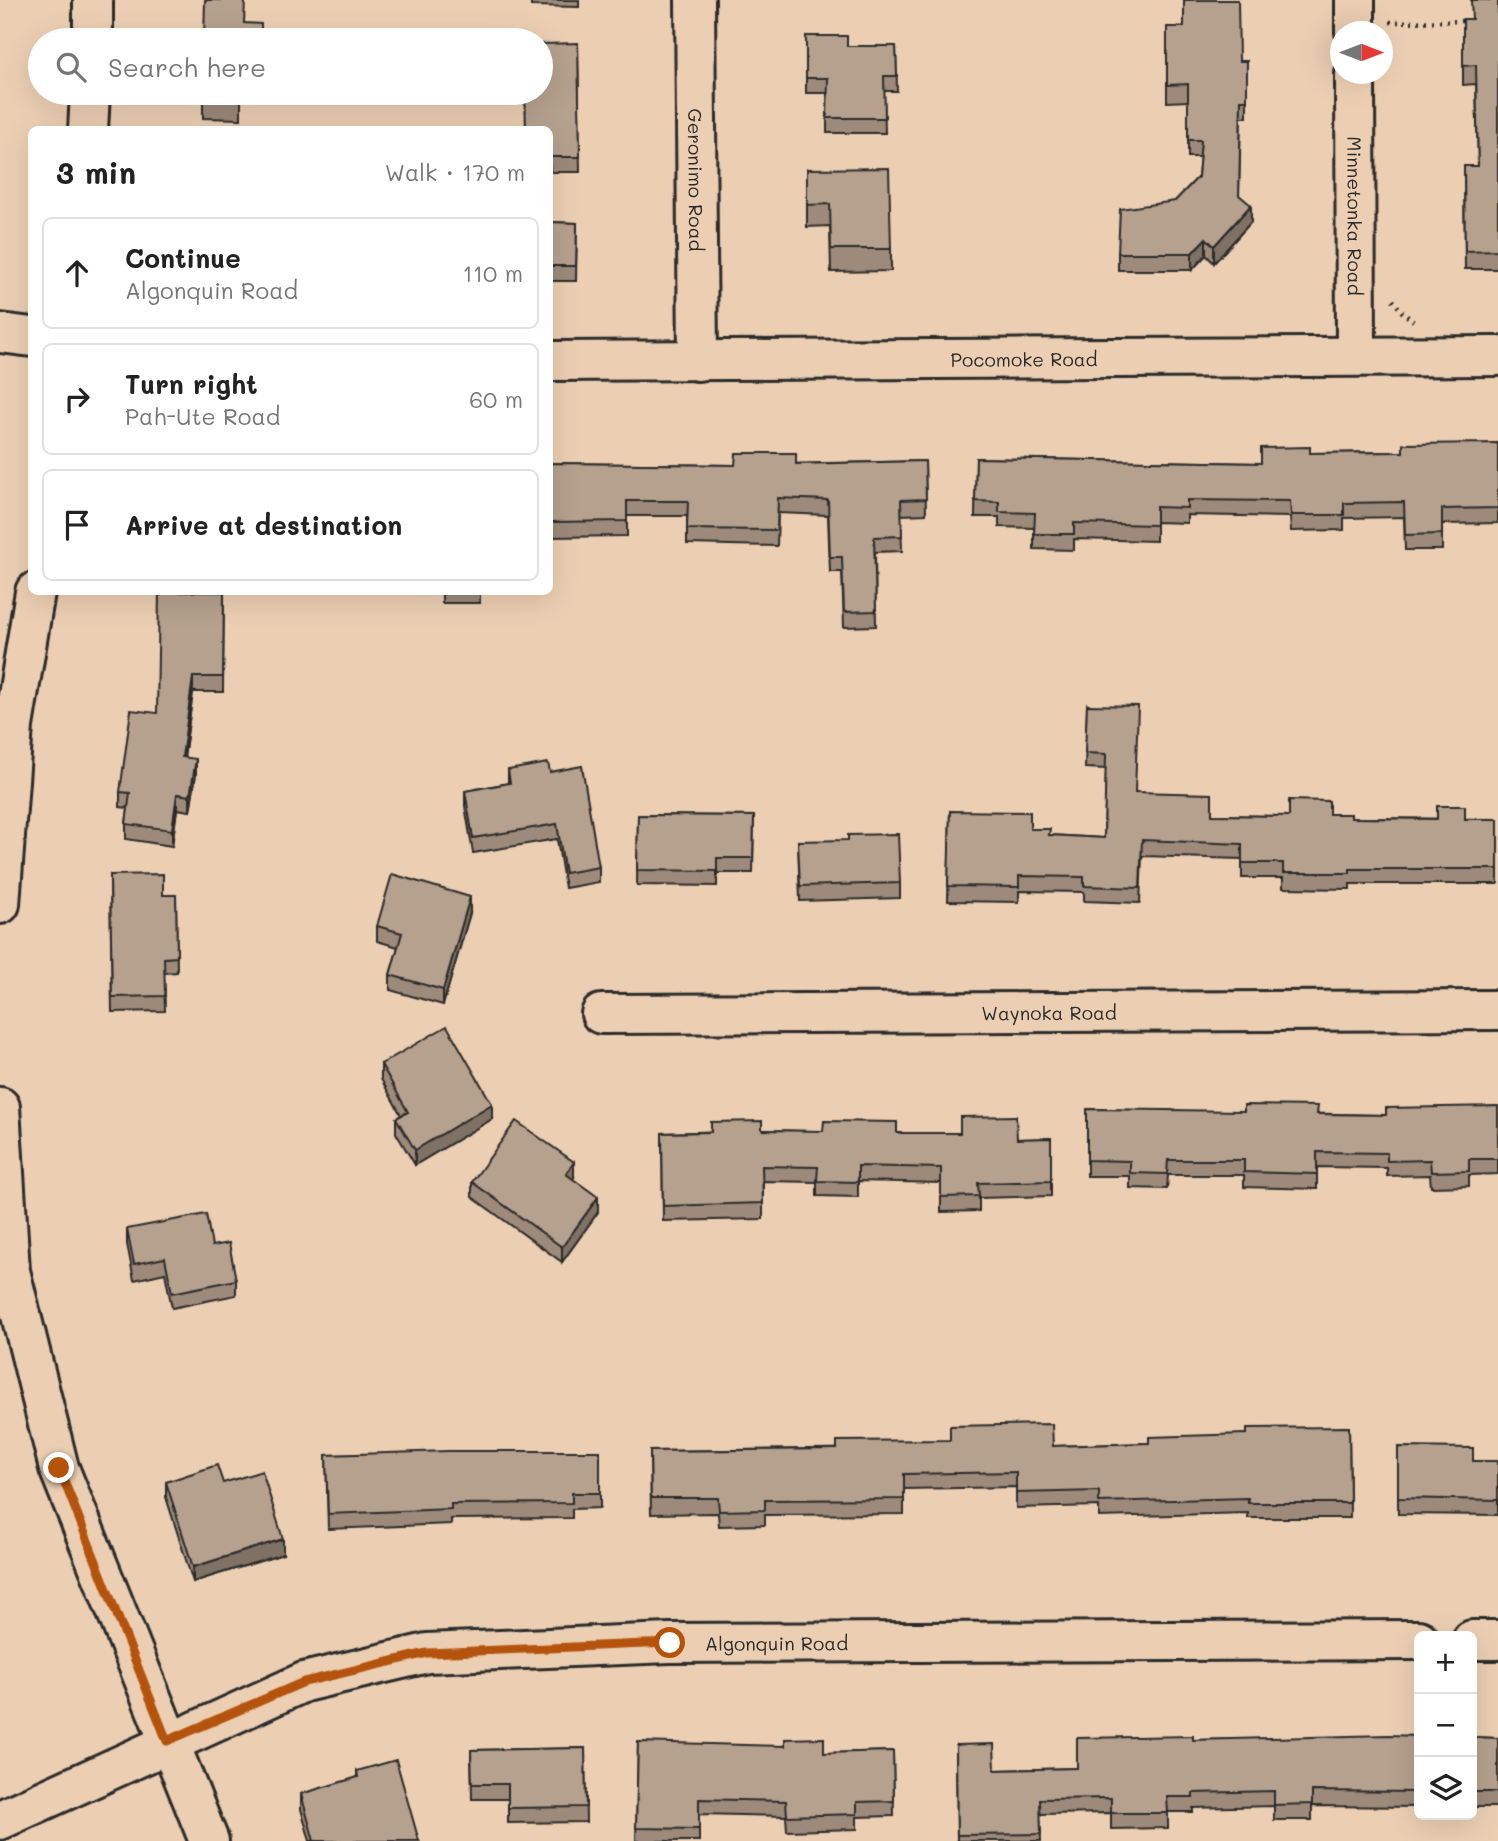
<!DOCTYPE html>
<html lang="en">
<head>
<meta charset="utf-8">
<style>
  body { margin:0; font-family:Mali,sans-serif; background:#f2f2f2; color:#222 }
  .controls { position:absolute; right:21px; bottom:21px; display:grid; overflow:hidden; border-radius:10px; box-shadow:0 7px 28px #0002 }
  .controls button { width:63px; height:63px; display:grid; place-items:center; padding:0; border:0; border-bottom:2px solid #e0e0e0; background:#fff; color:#222; font:35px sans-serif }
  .compass { position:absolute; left:1330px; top:21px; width:63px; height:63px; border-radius:50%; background:#fff; box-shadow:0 7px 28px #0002; rotate:90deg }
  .stop { position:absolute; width:21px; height:21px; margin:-16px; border:5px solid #b45309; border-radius:50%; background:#fff }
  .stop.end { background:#b45309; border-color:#fff; box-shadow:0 2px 7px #0008 }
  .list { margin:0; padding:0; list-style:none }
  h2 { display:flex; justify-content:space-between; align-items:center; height:91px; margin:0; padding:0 28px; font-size:30px }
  h2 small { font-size:23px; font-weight:400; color:#767676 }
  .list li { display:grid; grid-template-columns:46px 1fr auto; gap:21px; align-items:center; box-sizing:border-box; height:112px; margin:0 14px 14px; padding:0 14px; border:2px solid #e0e0e0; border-radius:10px }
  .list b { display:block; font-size:26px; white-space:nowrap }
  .list p { margin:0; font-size:23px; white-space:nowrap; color:#767676 }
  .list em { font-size:23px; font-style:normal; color:#767676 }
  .icon { flex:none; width:38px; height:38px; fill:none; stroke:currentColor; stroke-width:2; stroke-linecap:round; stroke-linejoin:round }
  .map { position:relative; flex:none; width:1498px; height:1841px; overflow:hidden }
  .search { position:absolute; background:#fff; box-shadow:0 7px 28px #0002; left:28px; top:28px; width:525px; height:77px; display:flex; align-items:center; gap:18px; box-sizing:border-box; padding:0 24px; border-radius:38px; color:#767676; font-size:26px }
  .panel { position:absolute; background:#fff; box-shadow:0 7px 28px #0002; left:28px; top:126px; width:525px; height:469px; border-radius:10px }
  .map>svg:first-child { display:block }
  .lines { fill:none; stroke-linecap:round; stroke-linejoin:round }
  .minor-casing { stroke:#2b2b2b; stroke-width:44 }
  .path { stroke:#2b2b2b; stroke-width:4.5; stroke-dasharray:2 5; stroke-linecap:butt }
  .minor { stroke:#eccfb3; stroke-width:38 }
  .wall { fill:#9d8a7a; stroke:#2b2b2b; stroke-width:2 }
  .shaded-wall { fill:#7f7163; stroke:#2b2b2b; stroke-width:2 }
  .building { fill:#b6a18e; stroke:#2b2b2b; stroke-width:2 }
  .route { stroke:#b45309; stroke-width:9 }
  .labels { text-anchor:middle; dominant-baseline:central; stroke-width:7; stroke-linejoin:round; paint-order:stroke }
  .street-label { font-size:19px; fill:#2b2b2b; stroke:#eccfb3 }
</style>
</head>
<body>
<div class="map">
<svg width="1498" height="1841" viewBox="0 0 1498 1841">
  <rect width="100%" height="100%" fill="#eccfb3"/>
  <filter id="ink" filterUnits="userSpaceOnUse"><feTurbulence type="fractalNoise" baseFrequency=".0143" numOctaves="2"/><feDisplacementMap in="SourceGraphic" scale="14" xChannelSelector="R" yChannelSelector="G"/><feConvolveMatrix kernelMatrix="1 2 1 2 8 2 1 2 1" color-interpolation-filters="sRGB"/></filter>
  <g filter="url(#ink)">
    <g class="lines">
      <g class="minor-casing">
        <g id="minor">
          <polyline points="93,0 93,40"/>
          <path id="s1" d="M695,0L698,361"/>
          <polyline points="1355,0 1355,32"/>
          <path id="s2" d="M1355,74L1356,356"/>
          <polyline points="88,130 90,93"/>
          <polyline points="0,333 32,337"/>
          <path id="s3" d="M550,361L1498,356"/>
          <polyline points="0,904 13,726 35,592"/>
          <path id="s4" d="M601,1014L1498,1010"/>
          <polyline points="0,1107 10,1271 59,1468 209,1841"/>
          <polyline points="1472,1640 1498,1640"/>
          <path id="s5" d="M0,1820L304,1682L427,1653L670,1643L1419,1640"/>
        </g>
      </g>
      <g class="path">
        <polyline points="1390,22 1466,21"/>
        <polyline points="1393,300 1402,312 1413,321"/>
      </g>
      <use href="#minor" class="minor"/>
    </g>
    <g class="wall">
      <polygon points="531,0 579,0 579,7 531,6"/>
      <polygon points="1498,0 1498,269 1465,269 1464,166 1478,166 1476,84 1463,85 1463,19 1471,19"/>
      <polygon points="1167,27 1184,27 1239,61 1247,100 1247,117 1241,117 1239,196 1251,222 1214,263 1206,255 1192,270 1118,270 1118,253 1175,201 1198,177 1200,157 1188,157 1188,101 1167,102"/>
      <polygon points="806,36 847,46 896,46 897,91 884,91 885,133 827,133 827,93 806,93"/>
      <polygon points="578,43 580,172 550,172 550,130"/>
      <polygon points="203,93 241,93 241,119 203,118"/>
      <polygon points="807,169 891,249 891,271 831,272 830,226 807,227"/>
      <polygon points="550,222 577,223 576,281 550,281"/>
      <polygon points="1498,443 1498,523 1442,524 1442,550 1405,550 1404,517 1344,518 1344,530 1291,531 1290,517 1187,515 1187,523 1156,522 1156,541 1074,539 1074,550 1034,549 1034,528 999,527 999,517 975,517 976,458 1261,463 1310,453 1403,452"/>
      <polygon points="925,461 926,514 901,515 902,551 875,552 876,626 844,627 842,572 830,572 828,515 778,513 777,546 687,544 687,516 627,516 627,536 550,537 550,463 735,465"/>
      <polygon points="224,592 223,692 193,692 184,757 196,774 190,811 177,809 172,846 126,839 126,824 128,808 120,807 120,792 157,713"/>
      <rect x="442" y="592" width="38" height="11"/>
      <polygon points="1087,705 1135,792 1212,815 1289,816 1329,814 1351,818 1498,819 1498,884 1350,884 1350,889 1283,888 1283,878 1242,878 1242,859 1142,856 1140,903 1084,901 1084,892 1019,891 1019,902 948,901 950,811 1030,829 1049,835 1104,838 1106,769 1085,768"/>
      <polygon points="508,770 550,772 599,867 599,882 565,888 557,839 473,853 465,806 465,791 508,783"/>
      <polygon points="638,815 754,816 753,873 717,873 717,886 637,885"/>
      <polygon points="798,841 900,883 900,898 800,901"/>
      <polygon points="110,875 163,895 176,895 177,972 164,973 165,1011 112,1012"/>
      <polygon points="470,913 443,1005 390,990 390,975 398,947 377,941 377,926"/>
      <polygon points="381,1064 492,1119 415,1165 396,1133 396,1118 401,1115 381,1079"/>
      <polygon points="1498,1106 1498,1174 1469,1175 1469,1186 1431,1187 1430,1175 1387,1176 1387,1168 1317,1167 1317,1189 1244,1187 1244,1175 1168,1175 1167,1189 1130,1188 1130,1176 1087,1176 1087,1109 1386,1115"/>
      <polygon points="762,1130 897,1133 1017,1139 1051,1138 1051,1196 979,1198 979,1211 941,1212 941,1183 858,1181 858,1197 817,1196 817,1182 763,1181 763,1219 663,1221 662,1133"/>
      <polygon points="574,1177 573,1179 598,1212 562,1262 472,1197 472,1182"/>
      <polygon points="127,1229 212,1246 236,1280 236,1295 172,1308 165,1273 134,1280 127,1244"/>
      <polygon points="1349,1427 1350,1518 1248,1518 1248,1513 1099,1517 1099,1506 1016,1508 1016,1487 904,1489 904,1514 765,1515 765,1525 719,1526 718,1513 651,1514 650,1451 1053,1446 1149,1443 1247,1434"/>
      <polygon points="1398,1447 1473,1461 1498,1461 1498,1515 1398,1514"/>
      <polygon points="600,1451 600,1508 572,1509 572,1518 451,1519 451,1524 328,1529 326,1455"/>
      <polygon points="166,1482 223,1483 283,1554 193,1582 166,1497"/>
      <polygon points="1419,1736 1419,1807 1312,1806 1312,1820 1274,1820 1274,1806 1193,1808 1193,1812 1168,1812 1168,1828 1111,1829 1111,1813 1040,1814 1041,1841 957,1841 956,1745 995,1770 1077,1768 1193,1740"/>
      <polygon points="1472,1737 1498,1738 1498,1807 1472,1807"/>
      <polygon points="638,1742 824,1753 893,1751 894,1816 857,1817 857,1829 787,1831 786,1816 699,1814 699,1841 636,1841"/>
      <polygon points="585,1748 586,1822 508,1823 508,1799 472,1799 471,1750"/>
      <polygon points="357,1771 419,1841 310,1841 301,1809 301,1794 357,1778"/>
    </g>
    <g class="shaded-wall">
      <polygon points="1251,205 1251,222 1214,263 1214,246"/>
      <polygon points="1206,238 1206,255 1192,270 1192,253"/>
      <polygon points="193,677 193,692 182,772 182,757"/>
      <polygon points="196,759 196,774 190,811 190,796"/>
      <polygon points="177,794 177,809 172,846 172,830"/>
      <polygon points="470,897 470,913 443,1005 443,990"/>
      <polygon points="492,1104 492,1119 415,1165 415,1150"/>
      <polygon points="574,1162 574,1177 566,1189 566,1174"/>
      <polygon points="598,1197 598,1212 562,1262 562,1247"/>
      <polygon points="283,1539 283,1554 193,1582 193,1567"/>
    </g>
    <g class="building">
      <polygon points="205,0 245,0 244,23 261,24 261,40 204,40"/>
      <polygon points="1184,0 1238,0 1239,61 1247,61 1247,100 1241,100 1239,195 1251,205 1214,246 1206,238 1192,253 1118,253 1120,209 1175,201 1198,177 1201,140 1188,140 1188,84 1167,85 1167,27 1184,27"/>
      <polygon points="1471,0 1498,0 1498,250 1465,251 1464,166 1478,166 1476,65 1463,66 1463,19 1472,19"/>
      <rect x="395" y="35" width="41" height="5"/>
      <polygon points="806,36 847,36 847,46 896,46 897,76 884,76 885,118 827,118 828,78 806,78"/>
      <polygon points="578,43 580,157 550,157 550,130 526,130 525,93 541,93 541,44"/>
      <rect x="203" y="93" width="38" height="3"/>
      <polygon points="889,168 891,249 831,249 830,204 807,205 807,169"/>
      <polygon points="550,222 577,223 576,266 550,266"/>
      <polygon points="1498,443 1498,508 1442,509 1442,534 1405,535 1404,502 1344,503 1344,515 1291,515 1290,501 1187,500 1187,508 1156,507 1156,525 1074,523 1074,534 1034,534 1035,513 999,512 999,502 975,501 976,458 1261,463 1261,448 1310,447 1310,453 1403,452 1403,444"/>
      <polygon points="736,453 796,453 796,464 925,461 926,499 901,500 902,536 874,537 876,611 844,612 842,557 830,557 828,500 778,498 777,530 687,529 688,501 627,501 627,521 550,522 550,463 735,465"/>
      <polygon points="159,592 224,592 223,677 193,677 182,757 196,759 190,796 177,794 172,830 126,824 130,793 120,792 131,710 157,713"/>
      <polygon points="1087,705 1138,706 1135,792 1212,794 1212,815 1289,816 1289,800 1329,801 1329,814 1351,814 1351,818 1437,819 1437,806 1465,806 1465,819 1498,819 1498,869 1350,869 1350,873 1283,873 1283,863 1242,863 1242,844 1142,840 1140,888 1084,886 1084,877 1019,876 1019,887 948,886 950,811 1030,812 1030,829 1050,829 1049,835 1104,838 1106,754 1085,753"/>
      <polygon points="548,763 550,772 582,766 599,867 565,873 557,824 473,838 465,791 510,783 508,770"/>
      <polygon points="638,815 754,816 753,858 717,858 717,871 637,870"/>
      <polygon points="898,834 900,883 800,886 798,841 848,840 848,835"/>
      <polygon points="163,874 163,895 176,895 177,957 164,958 165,996 112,997 110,875"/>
      <polygon points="392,874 470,897 443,990 390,975 402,933 377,926"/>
      <polygon points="447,1026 492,1104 415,1150 396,1118 408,1112 381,1064"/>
      <polygon points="1244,1105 1318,1106 1317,1114 1386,1115 1386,1108 1498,1106 1498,1159 1469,1159 1469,1171 1431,1172 1430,1160 1387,1161 1387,1153 1317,1152 1317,1174 1244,1172 1244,1160 1168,1160 1167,1174 1130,1173 1130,1161 1087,1160 1087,1109 1244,1111"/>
      <polygon points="1016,1116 1017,1139 1051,1138 1051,1181 978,1183 979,1196 941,1197 941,1168 858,1166 858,1182 817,1181 818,1167 762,1166 763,1203 663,1206 662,1133 711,1132 711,1122 762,1121 762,1130 823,1131 824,1121 897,1122 897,1133 960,1133 960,1117"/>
      <polygon points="516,1121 574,1162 566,1174 598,1197 562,1247 472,1182"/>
      <polygon points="206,1214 212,1246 229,1243 236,1280 172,1293 165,1258 134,1264 127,1229"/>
      <polygon points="1052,1424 1053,1446 1149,1443 1149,1437 1247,1434 1247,1428 1349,1427 1350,1503 1248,1503 1248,1498 1099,1502 1099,1491 1016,1493 1016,1472 904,1474 904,1499 765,1500 765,1510 719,1511 718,1498 651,1498 650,1451 837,1449 837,1441 950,1440 950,1426"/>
      <polygon points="1398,1447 1473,1448 1473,1461 1498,1461 1498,1500 1398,1498"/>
      <polygon points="449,1451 600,1451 600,1493 572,1493 572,1503 451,1504 451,1509 328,1514 326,1455"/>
      <polygon points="217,1465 223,1483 262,1471 283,1539 193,1567 166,1482"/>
      <polygon points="1388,1735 1419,1736 1419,1792 1312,1791 1312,1804 1274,1805 1274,1791 1193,1793 1193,1797 1167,1797 1168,1813 1111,1813 1111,1798 1040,1799 1041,1834 957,1835 956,1745 994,1744 995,1770 1077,1768 1077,1738 1193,1736 1193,1740"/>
      <polygon points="1472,1737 1498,1738 1498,1792 1472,1792"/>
      <polygon points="824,1738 824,1753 893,1751 894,1801 857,1802 857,1814 787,1816 786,1801 699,1799 699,1829 636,1828 638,1742 785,1746 785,1739"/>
      <polygon points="585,1748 586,1807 508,1808 508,1784 472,1784 471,1750"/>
      <polygon points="396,1760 419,1841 314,1841 301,1794 358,1777 357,1771"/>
    </g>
  </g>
  <g class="lines" filter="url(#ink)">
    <polyline class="route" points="59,1468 167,1741 304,1682 427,1653 670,1643"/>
  </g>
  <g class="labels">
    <g class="street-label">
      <text stroke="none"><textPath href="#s1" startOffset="180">Geronimo Road</textPath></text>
      <text stroke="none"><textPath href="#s2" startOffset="142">Minnetonka Road</textPath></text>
      <text stroke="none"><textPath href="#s3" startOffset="474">Pocomoke Road</textPath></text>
      <text stroke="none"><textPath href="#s4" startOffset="448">Waynoka Road</textPath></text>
      <text stroke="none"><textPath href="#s5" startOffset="810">Algonquin Road</textPath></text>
    </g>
  </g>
</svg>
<div class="controls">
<button>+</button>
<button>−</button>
<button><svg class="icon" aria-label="layers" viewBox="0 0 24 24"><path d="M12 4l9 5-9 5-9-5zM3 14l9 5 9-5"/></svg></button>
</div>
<svg class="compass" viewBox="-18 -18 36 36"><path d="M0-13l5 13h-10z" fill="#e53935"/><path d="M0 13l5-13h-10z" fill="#767676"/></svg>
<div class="stop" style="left:670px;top:1643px"></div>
<div class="stop end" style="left:59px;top:1468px"></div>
<div class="search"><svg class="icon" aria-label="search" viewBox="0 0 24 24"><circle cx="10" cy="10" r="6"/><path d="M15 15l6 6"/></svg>Search here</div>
<section class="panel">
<h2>3 min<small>Walk · 170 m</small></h2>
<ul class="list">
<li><svg class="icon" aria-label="ahead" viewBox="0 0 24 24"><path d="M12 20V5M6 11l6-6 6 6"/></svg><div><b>Continue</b><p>Algonquin Road</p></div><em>110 m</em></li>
<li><svg class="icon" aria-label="right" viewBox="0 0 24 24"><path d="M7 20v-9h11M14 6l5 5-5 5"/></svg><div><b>Turn right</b><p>Pah-Ute Road</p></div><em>60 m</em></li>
<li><svg class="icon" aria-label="arrive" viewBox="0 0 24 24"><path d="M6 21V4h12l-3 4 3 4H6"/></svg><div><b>Arrive at destination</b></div></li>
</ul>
</section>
</div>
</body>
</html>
